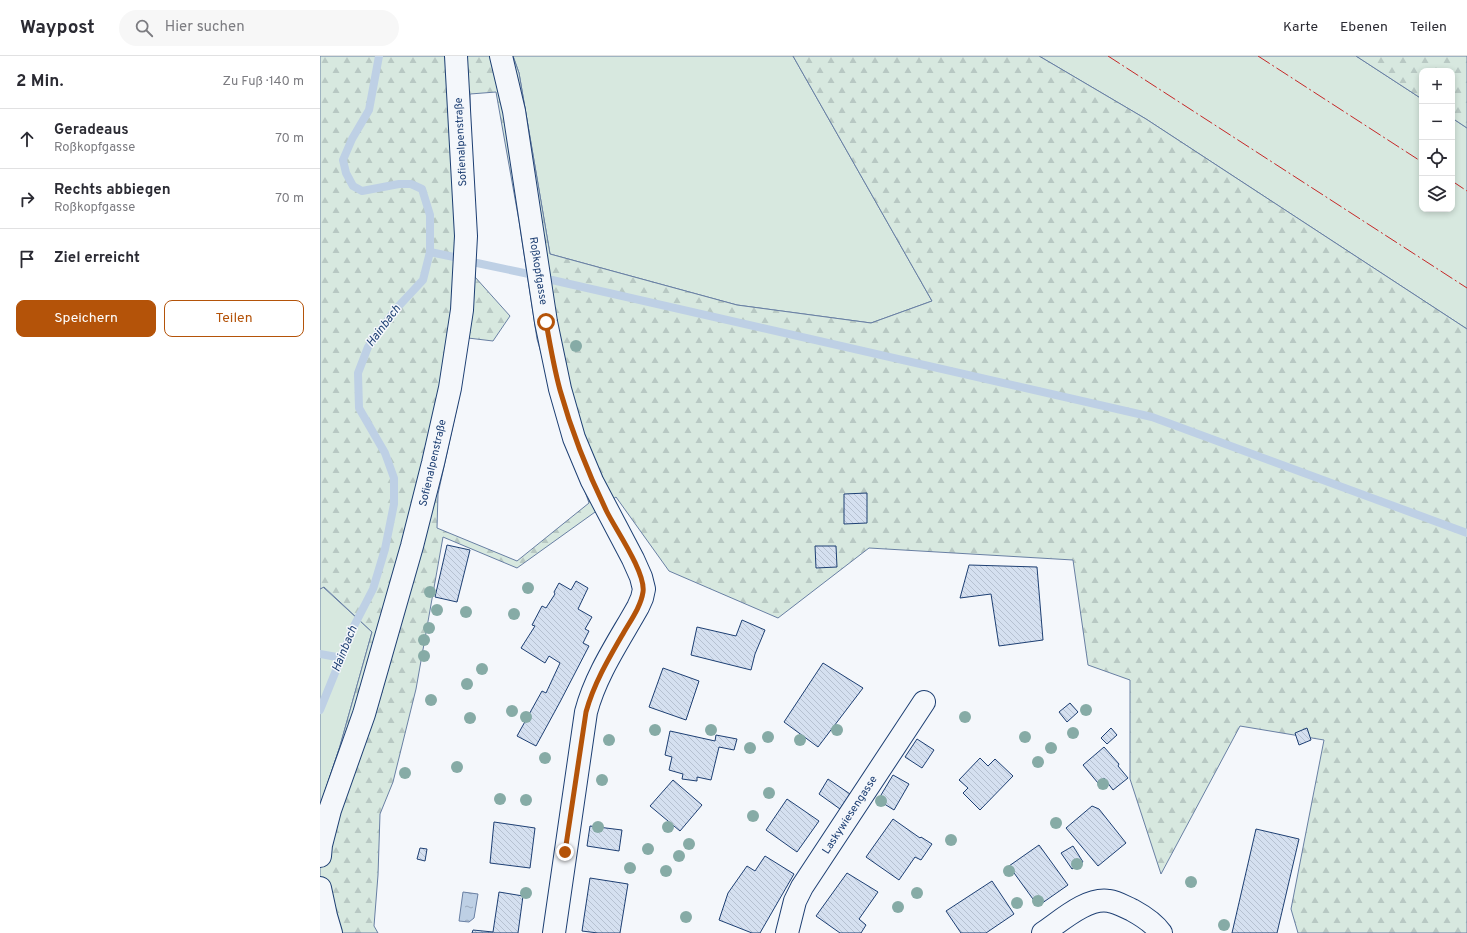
<!DOCTYPE html>
<html lang="de">
<head>
<meta charset="utf-8">
<style>
  body { margin:0; font-family:Overpass,sans-serif; background:#f7f7f7; color:#2b2b33 }
  .controls { position:absolute; right:12px; top:12px; display:grid; overflow:hidden; border-radius:8px; box-shadow:0 2px 6px #0003 }
  .controls button { width:36px; height:36px; display:grid; place-items:center; padding:0; border:0; border-bottom:1px solid #e1e1e2; background:#fff; color:#2b2b33; font:20px sans-serif }
  .stop { position:absolute; width:12px; height:12px; margin:-9px; border:3px solid #b45309; border-radius:50%; background:#fff }
  .stop.end { background:#b45309; border-color:#fff; box-shadow:0 1px 4px #0008 }
  .list { margin:0; padding:0; list-style:none }
  h2 { display:flex; justify-content:space-between; align-items:center; height:52px; margin:0; padding:0 16px; font-size:17px }
  h2 small { font-size:13px; font-weight:400; color:#7c7c81 }
  .list li { display:grid; grid-template-columns:26px 1fr auto; gap:12px; align-items:center; box-sizing:border-box; height:60px; padding:0 16px; border-top:1px solid #e1e1e2 }
  .list b { display:block; font-size:15px; white-space:nowrap }
  .list p { margin:0; font-size:13px; white-space:nowrap; color:#7c7c81 }
  .list em { font-size:13px; font-style:normal; color:#7c7c81 }
  .actions { display:flex; gap:8px; padding:12px 16px }
  .actions a { flex:1; padding:9px 0; border:1px solid #b45309; border-radius:8px; text-align:center; font-size:14px; color:#b45309 }
  .actions .main { background:#b45309; color:#fff }
  .icon { flex:none; width:22px; height:22px; fill:none; stroke:currentColor; stroke-width:2; stroke-linecap:round; stroke-linejoin:round }
  .map { position:relative; flex:none; width:1147px; height:877px; overflow:hidden }
  header { display:flex; align-items:center; gap:24px; box-sizing:border-box; height:56px; padding:0 20px; background:#fff; border-bottom:1px solid #e1e1e2 }
  header strong { font-size:19px }
  nav { display:flex; gap:22px; margin-inline-start:auto; font-size:14px }
  .search { width:280px; height:36px; background:#f7f7f7; display:flex; align-items:center; gap:10px; box-sizing:border-box; padding:0 14px; border-radius:22px; color:#7c7c81; font-size:15px }
  main { display:flex }
  aside { flex:1; background:#fff }
  .map>svg:first-child { display:block }
  .green { fill:#d7e8df; stroke:#687fa3 }
  .forest { fill:url(#forest-firs); stroke:#687fa3; fill-rule:evenodd }
  .water { fill:url(#water-ripples); stroke:#687fa3 }
  .lines { fill:none; stroke-linecap:round; stroke-linejoin:round }
  .stream { stroke:#bed0e5; stroke-width:8 }
  .building { fill:url(#building-back-hatch); stroke:#1d3f73 }
  .minor-casing { stroke:#1d3f73; stroke-width:24 }
  .tertiary-casing { stroke:#1d3f73; stroke-width:24 }
  .minor { stroke:#f4f7fb; stroke-width:22 }
  .tertiary { stroke:#f4f7fb; stroke-width:22 }
  .power { stroke:#c62828; stroke-width:1; stroke-dasharray:14 3 2 3; stroke-linecap:butt }
  .tree { fill:#86aba6 }
  .route { stroke:#b45309; stroke-width:5 }
  .labels { text-anchor:middle; dominant-baseline:central; stroke-width:3; stroke-linejoin:round; paint-order:stroke }
  .street-label { font-size:11px; fill:#1d3f73; stroke:#f4f7fb }
  .water-label { font-size:12px; font-style:italic; fill:#1d3f73; stroke:#f4f7fb }
</style>
</head>
<body>
<header>
<strong>Waypost</strong>
<div class="search"><svg class="icon" aria-label="search" viewBox="0 0 24 24"><circle cx="10" cy="10" r="6"/><path d="M15 15l6 6"/></svg>Hier suchen</div>
<nav><a>Karte</a><a>Ebenen</a><a>Teilen</a></nav>
</header>
<main>
<aside>
<h2>2 Min.<small>Zu Fuß · 140 m</small></h2>
<ul class="list">
<li><svg class="icon" aria-label="ahead" viewBox="0 0 24 24"><path d="M12 20V5M6 11l6-6 6 6"/></svg><div><b>Geradeaus</b><p>Roßkopfgasse</p></div><em>70 m</em></li>
<li><svg class="icon" aria-label="right" viewBox="0 0 24 24"><path d="M7 20v-9h11M14 6l5 5-5 5"/></svg><div><b>Rechts abbiegen</b><p>Roßkopfgasse</p></div><em>70 m</em></li>
<li><svg class="icon" aria-label="arrive" viewBox="0 0 24 24"><path d="M6 21V4h12l-3 4 3 4H6"/></svg><div><b>Ziel erreicht</b></div></li>
</ul>
<div class="actions"><a class="main">Speichern</a><a>Teilen</a></div>
</aside>
<div class="map">
<svg width="1147" height="877" viewBox="0 0 1147 877">
  <defs>
    <pattern id="forest-firs" width="22" height="20" patternUnits="userSpaceOnUse"><rect width="22" height="20" fill="#d7e8df"/><path d="M5 1l3.5 6h-7zM16 11l3.5 6h-7z" fill="#b8c8c3"/></pattern>
    <pattern id="water-ripples" width="26" height="14" patternUnits="userSpaceOnUse"><rect width="26" height="14" fill="#bed0e5"/><path d="M2 4q2-2 4 0t4 0M15 11q2-2 4 0t4 0" fill="none" stroke="#9aaabe"/></pattern>
    <pattern id="building-back-hatch" width="6" height="6" patternUnits="userSpaceOnUse"><rect width="6" height="6" fill="#d5e0f0"/><path d="M-1 5l2 2M0 0l6 6M5-1l2 2" fill="none" stroke="#b6c1d1"/></pattern>
  </defs>
  <rect width="100%" height="100%" fill="#f4f7fb"/>
  <g class="green">
    <polygon points="193,0 473,0 612,245 551,267 417,249 230,198 199,17"/>
    <polygon points="719,0 1036,0 1102,43 1102,153 1132,153 1132,62 1147,72 1147,273 826,63"/>
    <polygon points="3,531 52,576 20,690 0,750 0,533"/>
  </g>
  <g class="forest">
    <path d="M0,0H193L199,17L230,198L417,249L551,267L612,245L473,0H719L826,63L1147,273V877H978L971,853L1004,684L920,670L841,818L810,723V624L768,609L753,504L549,492L458,562L349,515L296,441L197,512L123,481L96,633L73,726L60,758L58,819L54,870L58,877H0V750L20,690L52,576L4,531L0,533ZM176,36L199,165L217,283L243,372L269,447L197,505L117,472L118,438L137,351L148,282L173,285L190,260L155,221L151,151L150,38Z"/>
    <polygon points="1036,0 1147,0 1147,72 1132,62 1132,15 1102,15 1102,43"/>
  </g>
  <polygon class="water" points="143,836 158,838 154,862 149,866 139,865"/>
  <g class="lines">
    <g class="stream">
      <polyline points="110,196 134,201"/>
      <polyline points="157,207 209,218"/>
      <polyline points="232,224 832,361 1147,477"/>
      <polyline points="0,598 22,602"/>
      <polyline points="0,654 34,570 53,533 65,493 74,448 74,422 65,397 39,352 38,317 48,291 75,254 103,224 110,196 110,159 102,133 91,128 79,128 42,135 33,130 26,117 23,104 32,83 49,54 59,0"/>
    </g>
  </g>
  <g class="building">
    <polygon points="547,437 547,467 524,468 524,438"/>
    <polygon points="127,489 150,494 137,546 115,541"/>
    <polygon points="495,490 516,490 517,511 496,512"/>
    <polygon points="649,509 717,511 723,584 679,590 671,538 640,542"/>
    <polygon points="256,525 268,532 258,553 272,561 265,573 269,575 263,587 269,590 240,646 216,690 197,680 222,635 226,637 240,607 229,600 225,607 201,592 215,570 212,569 222,550 226,552 235,538 234,536 239,527 251,534"/>
    <polygon points="422,564 445,574 435,598 431,614 371,599 377,571 416,580"/>
    <polygon points="503,607 543,632 498,691 464,666"/>
    <polygon points="343,612 379,625 366,664 329,651"/>
    <polygon points="750,647 758,656 747,666 739,656"/>
    <polygon points="791,672 797,679 787,688 781,682"/>
    <polygon points="987,672 991,684 979,689 975,677"/>
    <polygon points="350,675 395,685 396,679 417,683 414,694 399,691 391,724 377,721 377,725 362,723 363,718 349,714 352,701 345,699"/>
    <polygon points="597,683 614,694 602,712 585,701"/>
    <polygon points="784,691 799,708 798,710 808,722 793,734 784,722 778,727 763,709"/>
    <polygon points="660,702 668,710 675,703 693,720 660,754 643,737 648,732 639,724"/>
    <polygon points="573,719 589,728 574,754 558,744"/>
    <polygon points="508,723 530,738 520,753 499,738"/>
    <polygon points="353,724 382,749 360,775 330,750"/>
    <polygon points="467,743 499,765 477,796 446,774"/>
    <polygon points="772,750 779,753 806,787 778,810 746,772"/>
    <polygon points="573,763 600,782 601,781 612,788 601,804 595,801 579,824 546,801"/>
    <polygon points="174,766 215,772 210,812 170,807"/>
    <polygon points="270,770 302,774 299,795 267,790"/>
    <polygon points="936,773 979,783 957,877 912,877"/>
    <polygon points="719,789 748,829 718,850 689,810"/>
    <polygon points="753,790 763,806 752,813 741,797"/>
    <polygon points="100,792 107,793 105,805 97,803"/>
    <polygon points="445,800 474,818 440,877 432,877 399,864 408,837 427,810 435,815"/>
    <polygon points="527,817 558,836 539,863 546,869 541,877 520,877 496,860"/>
    <polygon points="270,822 308,828 300,877 278,877 262,875"/>
    <polygon points="672,825 694,858 666,877 641,877 626,855"/>
    <polygon points="179,836 203,840 198,877 152,877 153,874 173,876"/>
  </g>
  <g class="lines">
    <g class="minor-casing">
      <g id="minor">
        <path d="M181,0L194,55L226,266L240,333L254,382L272,425L313,503L321,521L324,533L322,542L318,551C299,585 276,618 266,656L234,877"/>
        <polyline points="467,877 475,845 482,831 604,646"/>
        <path d="M723,877C741,865 767,841 789,845C797,846 805,851 812,854C823,860 834,867 841,877"/>
      </g>
    </g>
    <g class="tertiary-casing">
      <g id="tertiary">
        <polyline points="0,800 1,789 10,754 44,658 92,490 113,407 130,332 142,254 146,180 136,0"/>
        <polyline points="0,832 6,860 11,877"/>
      </g>
    </g>
    <use href="#minor" class="minor"/>
    <use href="#tertiary" class="tertiary"/>
    <g class="power">
      <polyline points="788,0 1147,232"/>
      <polyline points="938,0 1102,106"/>
      <polyline points="1132,125 1147,135"/>
    </g>
  </g>
  <g class="tree">
    <circle cx="256" cy="290" r="6"/>
    <circle cx="208" cy="532" r="6"/>
    <circle cx="110" cy="536" r="6"/>
    <circle cx="117" cy="554" r="6"/>
    <circle cx="146" cy="556" r="6"/>
    <circle cx="194" cy="558" r="6"/>
    <circle cx="109" cy="572" r="6"/>
    <circle cx="104" cy="584" r="6"/>
    <circle cx="104" cy="600" r="6"/>
    <circle cx="162" cy="613" r="6"/>
    <circle cx="147" cy="628" r="6"/>
    <circle cx="111" cy="644" r="6"/>
    <circle cx="766" cy="654" r="6"/>
    <circle cx="192" cy="655" r="6"/>
    <circle cx="206" cy="661" r="6"/>
    <circle cx="645" cy="661" r="6"/>
    <circle cx="150" cy="662" r="6"/>
    <circle cx="335" cy="674" r="6"/>
    <circle cx="391" cy="674" r="6"/>
    <circle cx="517" cy="674" r="6"/>
    <circle cx="753" cy="677" r="6"/>
    <circle cx="448" cy="681" r="6"/>
    <circle cx="705" cy="681" r="6"/>
    <circle cx="289" cy="684" r="6"/>
    <circle cx="480" cy="684" r="6"/>
    <circle cx="430" cy="692" r="6"/>
    <circle cx="731" cy="692" r="6"/>
    <circle cx="225" cy="702" r="6"/>
    <circle cx="718" cy="706" r="6"/>
    <circle cx="137" cy="711" r="6"/>
    <circle cx="85" cy="717" r="6"/>
    <circle cx="282" cy="724" r="6"/>
    <circle cx="783" cy="728" r="6"/>
    <circle cx="449" cy="737" r="6"/>
    <circle cx="180" cy="743" r="6"/>
    <circle cx="206" cy="744" r="6"/>
    <circle cx="561" cy="745" r="6"/>
    <circle cx="433" cy="760" r="6"/>
    <circle cx="736" cy="767" r="6"/>
    <circle cx="278" cy="771" r="6"/>
    <circle cx="348" cy="771" r="6"/>
    <circle cx="631" cy="784" r="6"/>
    <circle cx="369" cy="788" r="6"/>
    <circle cx="328" cy="793" r="6"/>
    <circle cx="359" cy="800" r="6"/>
    <circle cx="757" cy="808" r="6"/>
    <circle cx="310" cy="812" r="6"/>
    <circle cx="346" cy="815" r="6"/>
    <circle cx="689" cy="815" r="6"/>
    <circle cx="871" cy="826" r="6"/>
    <circle cx="206" cy="837" r="6"/>
    <circle cx="597" cy="837" r="6"/>
    <circle cx="718" cy="845" r="6"/>
    <circle cx="697" cy="847" r="6"/>
    <circle cx="578" cy="851" r="6"/>
    <circle cx="366" cy="861" r="6"/>
    <circle cx="904" cy="869" r="6"/>
  </g>
  <g class="lines">
    <path class="route" d="M226,266C230,289 234,312 240,334C252,377 268,417 287,456C296,474 326,517 323,536C321,550 311,564 304,576C289,602 274,627 266,656L245,796"/>
  </g>
  <g class="labels">
    <g class="street-label">
      <text transform="translate(141 86) rotate(-93)">Sofienalpenstraße</text>
      <text transform="translate(218 215) rotate(81)">Roßkopfgasse</text>
      <text transform="translate(113 407) rotate(-77)">Sofienalpenstraße</text>
      <text transform="translate(530 759) rotate(-57)">Laskywiesengasse</text>
    </g>
    <g class="water-label">
      <text transform="translate(64 270) rotate(-53)">Hainbach</text>
      <text transform="translate(25 593) rotate(-68)">Hainbach</text>
    </g>
  </g>
</svg>
<div class="controls">
<button>+</button>
<button>−</button>
<button><svg class="icon" aria-label="locate" viewBox="0 0 24 24"><circle cx="12" cy="12" r="6"/><path d="M12 2v4M12 18v4M2 12h4M18 12h4"/></svg></button>
<button><svg class="icon" aria-label="layers" viewBox="0 0 24 24"><path d="M12 4l9 5-9 5-9-5zM3 14l9 5 9-5"/></svg></button>
</div>
<div class="stop" style="left:226px;top:266px"></div>
<div class="stop end" style="left:245px;top:796px"></div>
</div>
</main>
</body>
</html>
